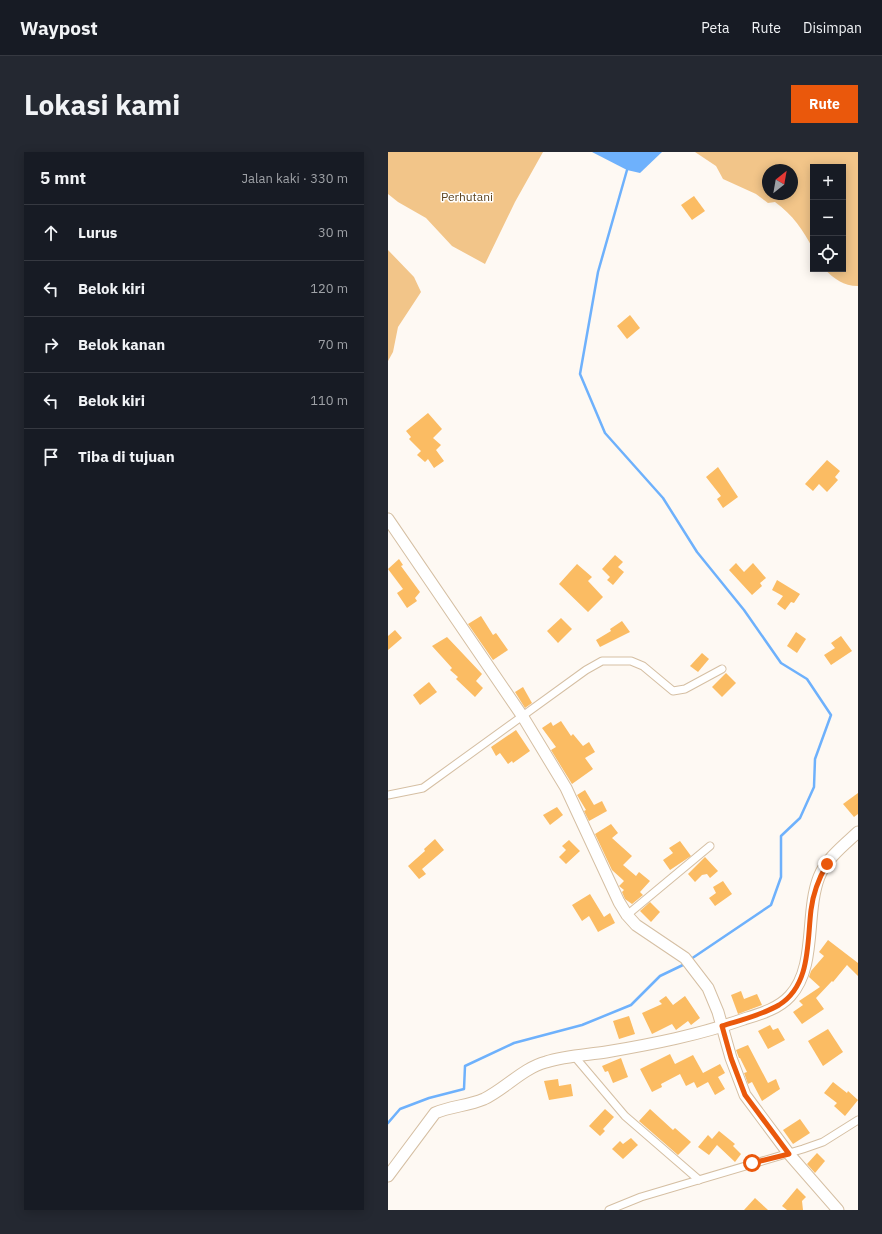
<!DOCTYPE html>
<html lang="id">
<head>
<meta charset="utf-8">
<style>
  body { margin:0; font-family:"IBM Plex Sans",sans-serif; background:#242831; color:#f1f3f6 }
  .controls { position:absolute; right:12px; top:12px; display:grid; overflow:hidden; border-radius:0px; box-shadow:0 2px 10px #0003 }
  .controls button { width:36px; height:36px; display:grid; place-items:center; padding:0; border:0; border-bottom:1px solid #363941; background:#171b24; color:#f1f3f6; font:20px sans-serif }
  .compass { position:absolute; left:374px; top:12px; width:36px; height:36px; border-radius:50%; background:#171b24; box-shadow:0 2px 10px #0003; rotate:31deg }
  .stop { position:absolute; width:12px; height:12px; margin:-9px; border:3px solid #ea580c; border-radius:50%; background:#fff }
  .stop.end { background:#ea580c; border-color:#fff; box-shadow:0 1px 4px #0008 }
  .list { margin:0; padding:0; list-style:none }
  h2 { display:flex; justify-content:space-between; align-items:center; height:52px; margin:0; padding:0 16px; font-size:17px }
  h2 small { font-size:13px; font-weight:400; color:#9ea1a6 }
  .list li { display:grid; grid-template-columns:26px 1fr auto; gap:12px; align-items:center; box-sizing:border-box; height:56px; padding:0 16px; border-top:1px solid #363941 }
  .list b { display:block; font-size:15px; white-space:nowrap }
  .list em { font-size:13px; font-style:normal; color:#9ea1a6 }
  .icon { flex:none; width:22px; height:22px; fill:none; stroke:currentColor; stroke-width:2; stroke-linecap:round; stroke-linejoin:round }
  .map { position:relative; flex:none; width:470px; height:1058px; overflow:hidden; border-radius:0px }
  header { display:flex; align-items:center; gap:24px; box-sizing:border-box; height:56px; padding:0 20px; background:#171b24; border-bottom:1px solid #363941 }
  header strong { font-size:19px }
  nav { display:flex; gap:22px; margin-inline-start:auto; font-size:14px }
  .intro { display:flex; align-items:center; justify-content:space-between; box-sizing:border-box; height:96px; padding:0 24px }
  h1 { margin:0; font-size:28px }
  .button { padding:10px 18px; border-radius:0px; background:#ea580c; color:#fff; font-size:14px; font-weight:700 }
  main { display:flex; gap:24px; padding:0 24px }
  aside { flex:1; background:#171b24; border-radius:0px; box-shadow:0 2px 10px #0003 }
  .map>svg:first-child { display:block }
  .green { fill:#f2c589; fill-rule:evenodd }
  .water { fill:#6eb1fc }
  .lines { fill:none; stroke-linecap:round; stroke-linejoin:round }
  .stream { stroke:#6eb1fc; stroke-width:2.5 }
  .building { fill:#fbbc63 }
  .street-casing { stroke:#d5bfa3; stroke-width:9 }
  .secondary-casing { stroke:#d5bfa3; stroke-width:13 }
  .street { stroke:#fff; stroke-width:7 }
  .secondary { stroke:#fff; stroke-width:11 }
  .route { stroke:#ea580c; stroke-width:5 }
  .labels { text-anchor:middle; dominant-baseline:central; stroke-width:3; stroke-linejoin:round; paint-order:stroke }
  .park-label { font-size:12px; fill:#5d431e; stroke:#fff }
</style>
</head>
<body>
<header>
<strong>Waypost</strong>
<nav><a>Peta</a><a>Rute</a><a>Disimpan</a></nav>
</header>
<div class="intro"><h1>Lokasi kami</h1><a class="button">Rute</a></div>
<main>
<aside>
<h2>5 mnt<small>Jalan kaki · 330 m</small></h2>
<ul class="list">
<li><svg class="icon" aria-label="ahead" viewBox="0 0 24 24"><path d="M12 20V5M6 11l6-6 6 6"/></svg><div><b>Lurus</b></div><em>30 m</em></li>
<li><svg class="icon" aria-label="left" viewBox="0 0 24 24"><path d="M17 20v-9H6M10 6l-5 5 5 5"/></svg><div><b>Belok kiri</b></div><em>120 m</em></li>
<li><svg class="icon" aria-label="right" viewBox="0 0 24 24"><path d="M7 20v-9h11M14 6l5 5-5 5"/></svg><div><b>Belok kanan</b></div><em>70 m</em></li>
<li><svg class="icon" aria-label="left" viewBox="0 0 24 24"><path d="M17 20v-9H6M10 6l-5 5 5 5"/></svg><div><b>Belok kiri</b></div><em>110 m</em></li>
<li><svg class="icon" aria-label="arrive" viewBox="0 0 24 24"><path d="M6 21V4h12l-3 4 3 4H6"/></svg><div><b>Tiba di tujuan</b></div></li>
</ul>
</aside>
<div class="map">
<svg width="470" height="1058" viewBox="0 0 470 1058">
  <rect width="100%" height="100%" fill="#fef9f3"/>
  <g class="green">
    <polygon points="0,0 155,0 127,50 97,112 64,94 38,66 10,50 0,42"/>
    <path d="M307,0H470V134C455,134 447,127 436,117H455V15H425V97C415,78 405,63 387,50L380,51L368,42L335,27L328,14ZM380,18H404V42H380Z"/>
    <polygon points="0,98 26,125 33,140 10,175 5,200 0,209"/>
  </g>
  <polygon class="water" points="204,0 274,0 252,21 239,18"/>
  <g class="lines">
    <g class="stream">
      <polyline points="239,18 210,120 192,222 217,281 275,346 309,400 356,458 393,511 419,527 443,563 427,607 426,635 412,666 393,684 393,725 383,753 303,807"/>
      <polyline points="0,971 12,957 41,946 76,937 77,914 126,891 194,873 243,853 272,824 297,812"/>
    </g>
  </g>
  <g class="building">
    <polygon points="306,44 317,59 304,68 293,53"/>
    <polygon points="242,163 252,176 239,187 229,174"/>
    <polygon points="40,261 54,277 45,286 53,293 48,298 56,309 46,316 40,307 37,310 29,303 33,299 21,287 23,285 18,279"/>
    <polygon points="439,308 452,319 447,325 450,328 439,340 431,332 425,339 417,332"/>
    <polygon points="330,315 350,345 335,356 329,347 333,344 318,325"/>
    <polygon points="227,403 235,410 230,415 236,420 225,433 219,428 222,425 214,417"/>
    <polygon points="11,407 15,413 13,414 32,440 27,446 29,449 19,456 9,441 15,437 0,417"/>
    <polygon points="348,411 356,420 365,411 378,426 372,431 374,434 364,443 341,418"/>
    <polygon points="189,412 204,425 200,429 215,445 200,460 171,432"/>
    <polygon points="389,428 412,442 406,451 403,450 397,458 389,452 395,444 384,438"/>
    <polygon points="93,464 105,483 108,481 120,498 105,508 80,472"/>
    <polygon points="173,466 184,477 170,491 159,479"/>
    <polygon points="234,469 242,480 212,495 208,488 223,479 222,477"/>
    <polygon points="7,478 14,486 0,498 0,484"/>
    <polygon points="408,480 418,487 409,501 399,494"/>
    <polygon points="453,484 464,499 443,513 436,503 447,496 443,491"/>
    <polygon points="59,485 94,522 88,529 95,536 87,545 68,527 70,525 62,518 64,516 44,494"/>
    <polygon points="314,501 321,507 310,520 302,514"/>
    <polygon points="338,521 348,531 334,545 324,535"/>
    <polygon points="41,530 49,540 32,553 25,543"/>
    <polygon points="135,535 144,551 137,556 127,540"/>
    <polygon points="173,569 183,584 185,582 195,594 201,590 207,600 197,606 205,617 184,632 163,598 168,595 154,576 163,570 165,574"/>
    <polygon points="128,578 142,599 125,611 124,609 120,612 112,601 108,604 103,595"/>
    <polygon points="197,638 206,653 214,649 219,659 201,669 196,659 198,658 189,643"/>
    <polygon points="470,641 470,662 466,665 455,652"/>
    <polygon points="169,655 175,663 162,673 155,663"/>
    <polygon points="223,672 230,681 224,686 244,704 235,713 248,724 251,720 262,729 252,740 255,743 244,752 237,747 234,740 236,738 231,734 236,729 224,718 207,682"/>
    <polygon points="47,687 56,698 34,717 38,722 31,727 20,714 37,699 36,697"/>
    <polygon points="181,688 192,699 178,712 171,705 178,698 174,694"/>
    <polygon points="292,689 303,704 282,718 275,708 285,701 281,696"/>
    <polygon points="317,705 330,719 322,726 319,722 314,723 307,730 300,722"/>
    <polygon points="335,729 344,742 327,754 321,746 328,741 325,735"/>
    <polygon points="202,742 216,765 222,761 227,771 210,780 201,764 194,769 184,753"/>
    <polygon points="262,750 272,760 263,770 252,759"/>
    <polygon points="440,788 470,811 470,824 459,813 445,830 444,829 428,846 436,857 414,872 405,860 415,853 411,849 432,835 421,825 423,819 436,804 431,800"/>
    <polygon points="353,839 356,847 369,842 374,853 350,862 343,843"/>
    <polygon points="278,844 285,853 297,844 312,866 303,873 300,869 288,878 284,872 264,882 254,861 274,852 271,849"/>
    <polygon points="241,864 247,882 231,887 225,869"/>
    <polygon points="382,873 385,878 390,876 397,888 380,897 370,879"/>
    <polygon points="440,877 455,900 435,914 420,889"/>
    <polygon points="360,893 380,931 388,927 392,937 374,949 364,930 360,932 356,921 359,920 352,906 351,906 348,898"/>
    <polygon points="282,902 287,912 305,903 315,921 332,912 337,921 330,925 337,937 327,943 320,930 309,936 306,930 298,934 292,922 273,932 274,935 264,940 252,917"/>
    <polygon points="233,906 240,925 225,931 220,919 217,920 214,914"/>
    <polygon points="170,927 171,934 183,932 185,944 161,948 156,929"/>
    <polygon points="445,930 459,941 460,939 470,948 457,964 446,954 449,951 436,941"/>
    <polygon points="217,957 226,965 215,977 217,979 212,984 201,974"/>
    <polygon points="262,957 285,978 287,976 303,990 290,1003 251,969"/>
    <polygon points="412,967 422,981 405,992 395,978"/>
    <polygon points="331,979 347,992 345,994 353,1002 347,1010 329,993 321,1003 310,995 320,983 324,987"/>
    <polygon points="243,986 250,993 235,1007 224,997 232,989 235,992"/>
    <polygon points="429,1001 437,1009 427,1021 419,1012"/>
    <polygon points="409,1036 418,1045 414,1049 415,1058 399,1058 394,1054"/>
    <polygon points="367,1046 380,1058 356,1058"/>
  </g>
  <g class="lines">
    <g class="street-casing">
      <g id="street">
        <polyline points="0,643 35,636 198,518 214,509 243,509 255,514 285,539 297,537 334,517"/>
        <polyline points="239,763 322,694"/>
        <polyline points="187,905 237,964 311,1028"/>
        <polyline points="221,1058 253,1045 415,997 435,990 470,968"/>
      </g>
    </g>
    <g class="secondary-casing">
      <g id="secondary">
        <polyline points="0,367 135,565 178,636 231,750 239,763 248,773 297,806 320,836 330,860 343,906 357,943 401,1002 450,1058"/>
        <path d="M0,1024L47,961C63,954 80,954 96,947C117,937 135,916 158,910C177,904 198,903 218,900C265,892 311,883 356,867C372,862 390,857 402,844C429,815 417,761 431,725C438,707 456,693 470,680"/>
      </g>
    </g>
    <use href="#street" class="street"/>
    <use href="#secondary" class="secondary"/>
  </g>
  <g class="lines">
    <path class="route" d="M364,1011L401,1002L357,943L343,906L334,874C353,868 374,863 391,853C423,833 419,790 423,758C425,741 431,726 439,712"/>
  </g>
  <g class="labels">
    <g class="park-label">
      <text x="79" y="44">Perhutani</text>
    </g>
  </g>
</svg>
<div class="controls">
<button>+</button>
<button>−</button>
<button><svg class="icon" aria-label="locate" viewBox="0 0 24 24"><circle cx="12" cy="12" r="6"/><path d="M12 2v4M12 18v4M2 12h4M18 12h4"/></svg></button>
</div>
<svg class="compass" viewBox="-18 -18 36 36"><path d="M0-13l5 13h-10z" fill="#e53935"/><path d="M0 13l5-13h-10z" fill="#9ea1a6"/></svg>
<div class="stop" style="left:364px;top:1011px"></div>
<div class="stop end" style="left:439px;top:712px"></div>
</div>
</main>
</body>
</html>
